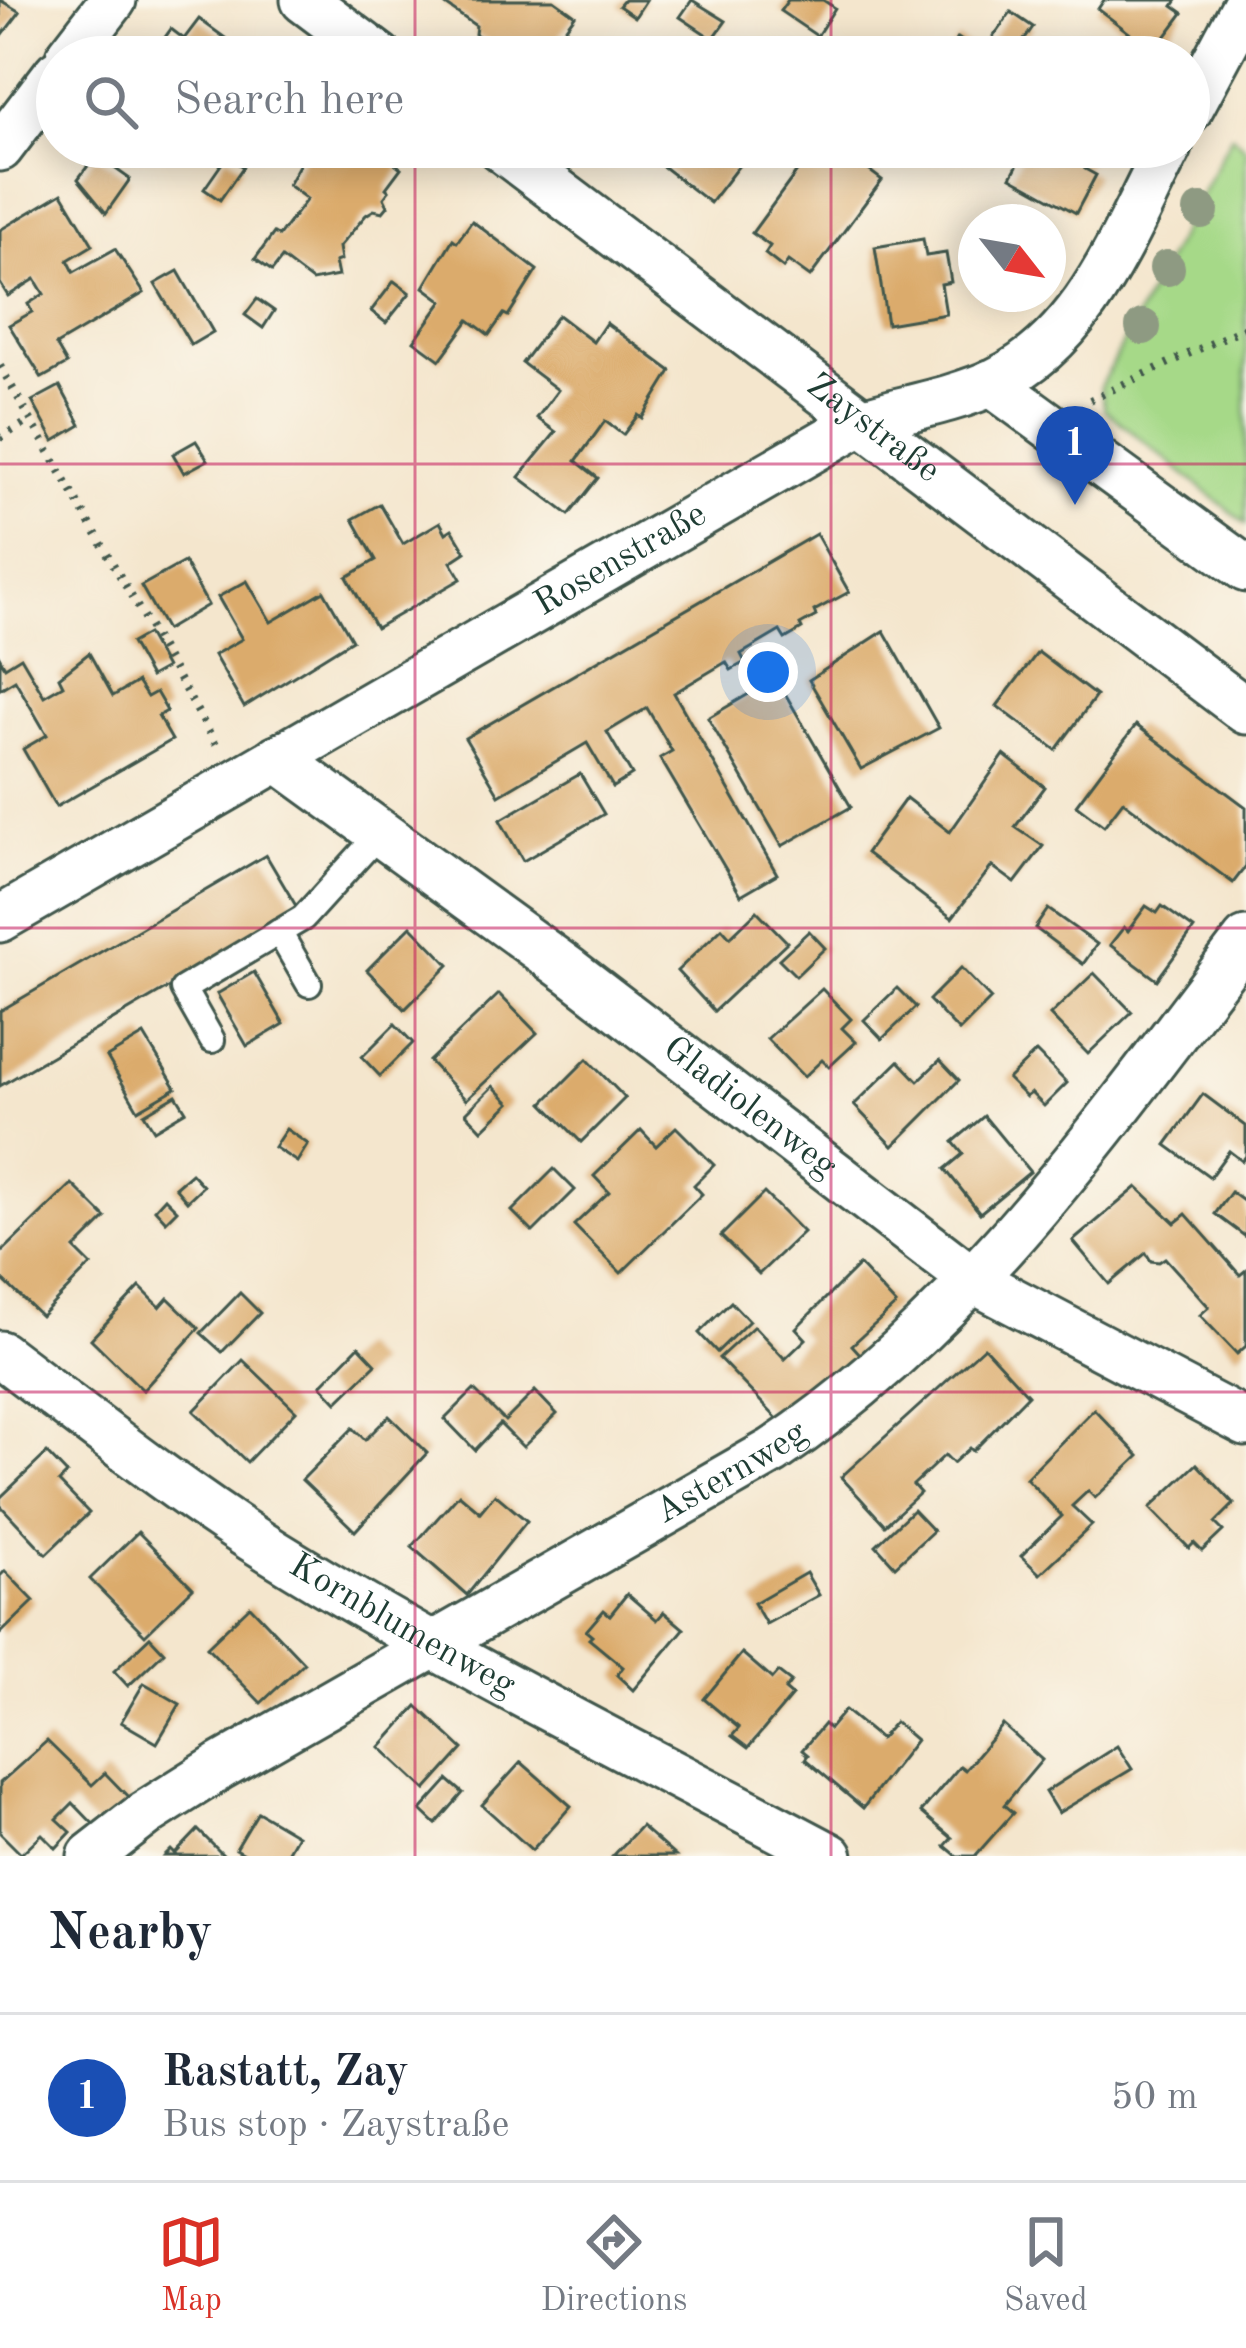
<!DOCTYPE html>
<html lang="en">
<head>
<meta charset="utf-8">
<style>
  body { margin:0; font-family:"Old Standard TT",serif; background:#f2f2f3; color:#1f2937 }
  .compass { position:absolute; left:958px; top:204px; width:108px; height:108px; border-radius:50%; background:#fff; box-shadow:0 6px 30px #0003; rotate:121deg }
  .you { position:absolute; left:768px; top:672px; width:42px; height:42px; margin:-30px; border:9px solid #fff; border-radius:50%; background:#1a73e8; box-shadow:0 0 0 18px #1a73e833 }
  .badge { display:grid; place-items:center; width:78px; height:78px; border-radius:50%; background:#d93025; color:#fff; font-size:39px; font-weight:700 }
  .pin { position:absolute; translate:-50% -99px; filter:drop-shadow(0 3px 6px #0008) }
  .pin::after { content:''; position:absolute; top:63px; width:42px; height:36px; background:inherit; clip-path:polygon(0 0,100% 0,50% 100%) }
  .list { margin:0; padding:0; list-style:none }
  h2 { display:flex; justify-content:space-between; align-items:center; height:156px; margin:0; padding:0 48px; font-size:51px }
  h2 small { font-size:39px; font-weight:400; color:#747a83 }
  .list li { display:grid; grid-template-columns:78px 1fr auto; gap:36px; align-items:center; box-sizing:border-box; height:168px; padding:0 48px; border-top:3px solid #e0e1e3 }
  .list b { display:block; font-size:45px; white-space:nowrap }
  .list p { margin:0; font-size:39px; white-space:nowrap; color:#747a83 }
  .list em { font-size:39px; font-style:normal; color:#747a83 }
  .icon { flex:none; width:66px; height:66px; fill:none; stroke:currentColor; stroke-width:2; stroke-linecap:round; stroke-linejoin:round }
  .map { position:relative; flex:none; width:1246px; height:1856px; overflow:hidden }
  .search { position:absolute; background:#fff; box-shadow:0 6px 30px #0003; left:36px; right:36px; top:36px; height:132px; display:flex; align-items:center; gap:30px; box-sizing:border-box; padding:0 42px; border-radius:66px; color:#747a83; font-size:45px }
  .sheet { height:324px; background:#fff }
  nav { display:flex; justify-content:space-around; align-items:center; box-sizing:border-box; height:168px; border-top:3px solid #e0e1e3; background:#fff; font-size:33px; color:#747a83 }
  nav a { display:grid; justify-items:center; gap:6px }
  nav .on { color:#d93025 }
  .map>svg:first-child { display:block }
  .green { fill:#a6d988; stroke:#628b5e; stroke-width:3 }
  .building { fill:#dbab6c }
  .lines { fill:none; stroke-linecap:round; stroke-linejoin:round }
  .service-casing { stroke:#3f564b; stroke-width:30 }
  .minor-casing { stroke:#3f564b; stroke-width:51 }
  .path { stroke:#3f564b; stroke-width:8; stroke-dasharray:3 9; stroke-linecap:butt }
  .service { stroke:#fff; stroke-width:24 }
  .minor { stroke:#fff; stroke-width:45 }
  .tree { fill:#8e9a82 }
  .grid { fill:none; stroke:#c2185b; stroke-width:3; stroke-opacity:0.55 }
  .labels { text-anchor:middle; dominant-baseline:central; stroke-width:10; stroke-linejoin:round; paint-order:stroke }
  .street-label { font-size:36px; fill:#1f3d34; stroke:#fbf7ec }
</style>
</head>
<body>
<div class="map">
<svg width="1246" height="1856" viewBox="0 0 1246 1856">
  <rect width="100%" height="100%" fill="#fbf7ec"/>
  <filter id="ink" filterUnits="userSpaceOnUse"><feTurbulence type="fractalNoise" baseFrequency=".00833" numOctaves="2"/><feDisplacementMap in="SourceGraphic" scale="24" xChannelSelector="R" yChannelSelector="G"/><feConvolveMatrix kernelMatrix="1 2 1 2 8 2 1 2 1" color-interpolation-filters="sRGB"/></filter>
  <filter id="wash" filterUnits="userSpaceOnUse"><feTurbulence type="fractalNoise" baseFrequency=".004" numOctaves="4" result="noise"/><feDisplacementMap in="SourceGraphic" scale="48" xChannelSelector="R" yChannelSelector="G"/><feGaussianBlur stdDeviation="2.7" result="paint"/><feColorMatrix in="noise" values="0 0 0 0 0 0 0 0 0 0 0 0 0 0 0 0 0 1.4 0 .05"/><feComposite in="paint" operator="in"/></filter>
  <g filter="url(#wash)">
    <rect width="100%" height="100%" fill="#f4e6cd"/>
    <polygon class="green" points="1232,135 1246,149 1246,524 1105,410 1100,387"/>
    <g id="blocks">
      <g class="building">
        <polygon points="0,0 20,12 0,38"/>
        <polygon points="447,0 554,0 575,15 544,57 517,57 475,34 476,26 444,4"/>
        <polygon points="624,0 646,0 635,17 619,6"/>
        <polygon points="692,0 726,21 713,39 680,17"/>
        <polygon points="788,0 823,0 835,8 817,36 780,11"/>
        <polygon points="1104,0 1177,0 1173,6 1183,13 1154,52 1098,9"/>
        <polygon points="1011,12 1033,27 1012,57 945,57 958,38 981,54"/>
        <polygon points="199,19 232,43 251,57 153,54 171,29 184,39"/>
        <polygon points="617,39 641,57 605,57"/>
        <polygon points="309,147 374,147 401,168 386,188 389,191 384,198 388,206 383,212 374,210 366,215 339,247 341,260 335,262 338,276 312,281 282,258 272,271 255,259 274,233 279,236 307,199 288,185"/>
        <polygon points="675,147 744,147 750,151 710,203 661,165"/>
        <polygon points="798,147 869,147 858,162 882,180 810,277 788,261 783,268 765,254 770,246 752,233 809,155"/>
        <polygon points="1027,147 1097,147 1085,169 1096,175 1076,213 1011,177"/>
        <polygon points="96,155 130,179 106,213 78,179"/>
        <polygon points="227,156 243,167 220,200 204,189"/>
        <polygon points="62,193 93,245 68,260 74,272 115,249 144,293 56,345 67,364 42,378 9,325 32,312 28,304 44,294 35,279 8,296 0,283 0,230"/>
        <polygon points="472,221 537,270 508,316 504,314 489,335 469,320 440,360 414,341 443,301 424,287 453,239 457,242"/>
        <polygon points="923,239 926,256 946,253 951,282 941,284 946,314 887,324 875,247"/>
        <polygon points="178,271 213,332 191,345 155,284"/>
        <polygon points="394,281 410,293 386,323 371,311"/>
        <polygon points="257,299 274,311 263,328 245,315"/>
        <polygon points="558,315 593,342 606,323 671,371 642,418 638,415 623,435 605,421 576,461 598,478 569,515 519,477 556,432 537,418 558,390 522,363"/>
        <polygon points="60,386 81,425 54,441 32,401"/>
        <polygon points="196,441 208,460 184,473 173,454"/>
        <polygon points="380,504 403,544 440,522 446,533 452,529 466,552 451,562 461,579 376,628 347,577 376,560 353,519"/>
        <polygon points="816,534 849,592 814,611 816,616 800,625 802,629 785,639 780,631 741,654 745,662 731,670 726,662 674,693 777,874 741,895 660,758 672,751 647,708 607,732 632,775 613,787 587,743 499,795 465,738"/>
        <polygon points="184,562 208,605 166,630 141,586"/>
        <polygon points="247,581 271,622 324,591 352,640 244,707 214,655 242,639 218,597"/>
        <polygon points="884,631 939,728 861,769 809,680"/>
        <polygon points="147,634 166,668 150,677 131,643"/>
        <polygon points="1038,652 1096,696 1056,750 997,706"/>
        <polygon points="89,653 113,696 137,682 147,697 156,692 167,711 158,716 172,740 56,807 23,749 47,735 15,680 0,689 0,658 5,667 21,657 44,696 63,685 59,677"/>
        <polygon points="776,678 851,807 782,846 708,718"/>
        <polygon points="1136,725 1246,807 1246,866 1233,883 1123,801 1104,826 1076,805"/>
        <polygon points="1004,755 1045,787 1015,827 1043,846 1015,883 992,866 952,918 866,853 906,798 950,832"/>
        <polygon points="580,774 604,814 523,861 500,820"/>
        <polygon points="266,855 299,911 0,1086 0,1011"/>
        <polygon points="1146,906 1157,913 1162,906 1194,929 1157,980 1110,945 1124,927 1128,931"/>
        <polygon points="1048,909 1097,944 1083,964 1035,928"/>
        <polygon points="757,911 787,942 714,1011 677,971 722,928 730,937"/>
        <polygon points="411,926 449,965 405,1009 367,970"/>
        <polygon points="809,931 825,948 796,976 779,959"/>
        <polygon points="961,968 991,999 959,1031 929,1000"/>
        <polygon points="254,972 284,1024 247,1046 217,994"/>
        <polygon points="1094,973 1132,1012 1088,1054 1050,1015"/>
        <polygon points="897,988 916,1007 882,1039 864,1020"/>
        <polygon points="822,989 851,1019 842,1028 856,1042 829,1067 822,1060 804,1077 767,1039"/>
        <polygon points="499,994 537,1033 466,1100 429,1061"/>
        <polygon points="395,1024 413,1043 380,1076 362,1057"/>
        <polygon points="144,1035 176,1088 138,1110 107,1057"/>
        <polygon points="1036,1052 1067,1083 1044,1106 1031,1093 1026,1097 1008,1079"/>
        <polygon points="587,1059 625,1098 581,1142 543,1103"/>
        <polygon points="940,1060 959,1080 893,1146 854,1105 899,1061 918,1081"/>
        <polygon points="493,1086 510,1103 482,1130 466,1113"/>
        <polygon points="1203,1094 1246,1126 1246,1156 1242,1161 1229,1151 1210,1177 1166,1145"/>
        <polygon points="176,1095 186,1111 154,1130 144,1114"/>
        <polygon points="984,1116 1030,1172 980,1213 945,1169 963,1154 953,1142"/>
        <polygon points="676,1127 714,1165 694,1185 702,1194 621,1273 574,1225 609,1192 594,1176 641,1130 656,1146"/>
        <polygon points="286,1129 308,1144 297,1162 274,1147"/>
        <polygon points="554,1169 575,1190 533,1232 512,1211"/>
        <polygon points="191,1173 203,1186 187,1201 175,1187"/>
        <polygon points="72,1184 106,1218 75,1249 91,1265 41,1316 0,1277 0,1254"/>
        <polygon points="1137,1187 1175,1223 1186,1214 1240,1275 1246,1270 1246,1346 1237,1354 1200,1315 1209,1307 1165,1258 1159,1262 1151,1261 1146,1253 1109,1284 1073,1241"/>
        <polygon points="1231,1192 1246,1203 1246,1237 1215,1214"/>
        <polygon points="764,1193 803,1232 759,1274 721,1236"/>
        <polygon points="165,1198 177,1210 166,1221 155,1209"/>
        <polygon points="859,1265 896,1305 852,1345 860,1354 784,1426 719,1358 754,1326 785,1359 806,1339 796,1328"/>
        <polygon points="140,1287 160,1307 168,1298 199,1328 143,1390 91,1339"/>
        <polygon points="240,1293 260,1313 222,1352 201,1333"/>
        <polygon points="731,1302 749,1321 717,1352 699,1333"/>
        <polygon points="359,1346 376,1364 337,1402 321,1385"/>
        <polygon points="984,1347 1028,1395 973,1451 970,1448 953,1463 945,1455 913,1485 920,1493 885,1525 841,1477"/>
        <polygon points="243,1360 296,1411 247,1462 194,1411"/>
        <polygon points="474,1390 505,1421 535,1391 557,1414 523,1447 500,1424 475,1450 445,1419"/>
        <polygon points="1094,1409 1139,1456 1095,1498 1088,1491 1072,1506 1092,1525 1040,1574 1021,1556 1062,1516 1026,1478"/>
        <polygon points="389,1416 427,1453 355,1531 302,1480 353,1428 365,1440"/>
        <polygon points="47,1453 67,1474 59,1482 89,1513 46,1554 0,1505 0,1498"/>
        <polygon points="1197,1464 1234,1504 1215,1523 1223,1531 1202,1551 1194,1543 1189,1548 1150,1508"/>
        <polygon points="459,1494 480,1512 495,1494 527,1521 467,1595 412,1547"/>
        <polygon points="913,1510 933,1531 895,1566 876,1545"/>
        <polygon points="138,1532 193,1588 145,1635 90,1579"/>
        <polygon points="5,1571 34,1601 0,1634 0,1576"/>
        <polygon points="806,1573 819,1595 766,1624 754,1603"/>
        <polygon points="627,1594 657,1620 664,1612 684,1629 633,1690 617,1675 623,1667 589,1639 592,1636 586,1631 604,1610 610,1615"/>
        <polygon points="250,1606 304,1663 261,1703 207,1647"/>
        <polygon points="150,1637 164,1652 128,1686 114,1671"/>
        <polygon points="742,1653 772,1679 778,1672 791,1682 785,1690 792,1696 748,1748 732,1736 739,1728 704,1699"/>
        <polygon points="144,1683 180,1704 157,1743 121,1722"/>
        <polygon points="417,1706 463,1749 426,1790 380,1747"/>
        <polygon points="845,1710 880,1739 895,1722 916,1740 863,1808 805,1759 808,1755 802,1750 824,1724 829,1729"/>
        <polygon points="1003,1725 1042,1760 1004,1805 1013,1813 975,1856 957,1856 945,1846 952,1838 921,1812 960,1766 965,1770"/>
        <polygon points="47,1741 92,1785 105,1773 131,1800 99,1830 73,1803 57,1819 71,1832 56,1848 42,1834 21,1854 0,1833 0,1783"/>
        <polygon points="1117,1746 1132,1769 1058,1813 1045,1792"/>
        <polygon points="521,1762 571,1806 532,1850 482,1805"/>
        <polygon points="448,1780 463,1793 436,1824 421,1810"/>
        <polygon points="258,1812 297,1835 285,1856 248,1856 236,1849"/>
        <polygon points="641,1826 675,1856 613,1856"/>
        <polygon points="198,1830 224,1856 165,1856 171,1850 175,1854"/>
      </g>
    </g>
  </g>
  <g filter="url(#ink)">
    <use href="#blocks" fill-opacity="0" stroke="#3f564b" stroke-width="3"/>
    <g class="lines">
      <g class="service-casing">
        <g id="service">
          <polyline points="279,932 309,984"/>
          <polyline points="212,1040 183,989 303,918 380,833"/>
        </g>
      </g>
      <g class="minor-casing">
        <g id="minor">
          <polyline points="304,0 380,57"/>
          <polyline points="69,57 113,0"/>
          <polyline points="1189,110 1246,4"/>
          <path id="s1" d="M499,147L1246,711"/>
          <polyline points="0,148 57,73"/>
          <polyline points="991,383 1246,569"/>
          <path id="s2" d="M277,758L570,971L973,1280L1246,1423"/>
          <path id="s3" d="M0,919L862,421C906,408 955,400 996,381C1088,337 1124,232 1169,147"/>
          <path id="s4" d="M0,1354C90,1422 179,1493 275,1553C454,1664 644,1757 830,1856"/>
          <path id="s5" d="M91,1856L145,1814L221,1766L773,1451C969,1320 1105,1124 1246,940"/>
        </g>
      </g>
      <g class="path">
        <polyline points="0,366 216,744"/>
        <polyline points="1090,400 1246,327"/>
        <polyline points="0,438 29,421"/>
      </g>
      <use href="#service" class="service"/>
      <use href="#minor" class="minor"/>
    </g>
    <g class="tree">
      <circle cx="1201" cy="211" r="18"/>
      <circle cx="1167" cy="268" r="18"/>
      <circle cx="1143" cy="327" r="18"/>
    </g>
  </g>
  <path class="grid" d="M415,0V57M831,0V57M415,147V1856M831,147V1856M0,464H1246M0,928H1246M0,1392H1246"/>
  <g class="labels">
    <g class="street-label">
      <text stroke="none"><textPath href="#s1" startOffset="468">Zaystraße</textPath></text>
      <text stroke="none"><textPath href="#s3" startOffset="717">Rosenstraße</textPath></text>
      <text stroke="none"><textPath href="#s2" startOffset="588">Gladiolenweg</textPath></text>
      <text stroke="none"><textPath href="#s5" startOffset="747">Asternweg</textPath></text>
      <text stroke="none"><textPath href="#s4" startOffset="486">Kornblumenweg</textPath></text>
    </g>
  </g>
</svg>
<svg class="compass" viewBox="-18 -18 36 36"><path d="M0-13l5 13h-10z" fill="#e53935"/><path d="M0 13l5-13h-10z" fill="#747a83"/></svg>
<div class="you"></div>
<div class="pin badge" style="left:1075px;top:505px;background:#1a4fb4">1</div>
<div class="search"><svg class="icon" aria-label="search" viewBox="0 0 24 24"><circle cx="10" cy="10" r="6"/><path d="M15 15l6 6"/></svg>Search here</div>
</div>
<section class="sheet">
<h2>Nearby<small></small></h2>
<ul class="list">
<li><span class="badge" style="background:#1a4fb4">1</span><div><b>Rastatt, Zay</b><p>Bus stop · Zaystraße</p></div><em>50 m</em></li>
</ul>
</section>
<nav>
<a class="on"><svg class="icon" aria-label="map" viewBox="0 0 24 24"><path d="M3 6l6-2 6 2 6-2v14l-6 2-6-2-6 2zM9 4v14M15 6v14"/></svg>Map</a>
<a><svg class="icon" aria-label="directions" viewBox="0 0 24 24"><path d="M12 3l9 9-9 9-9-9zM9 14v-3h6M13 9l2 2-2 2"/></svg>Directions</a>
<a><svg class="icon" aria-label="saved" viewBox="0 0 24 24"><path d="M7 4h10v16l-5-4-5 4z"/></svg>Saved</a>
</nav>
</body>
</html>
